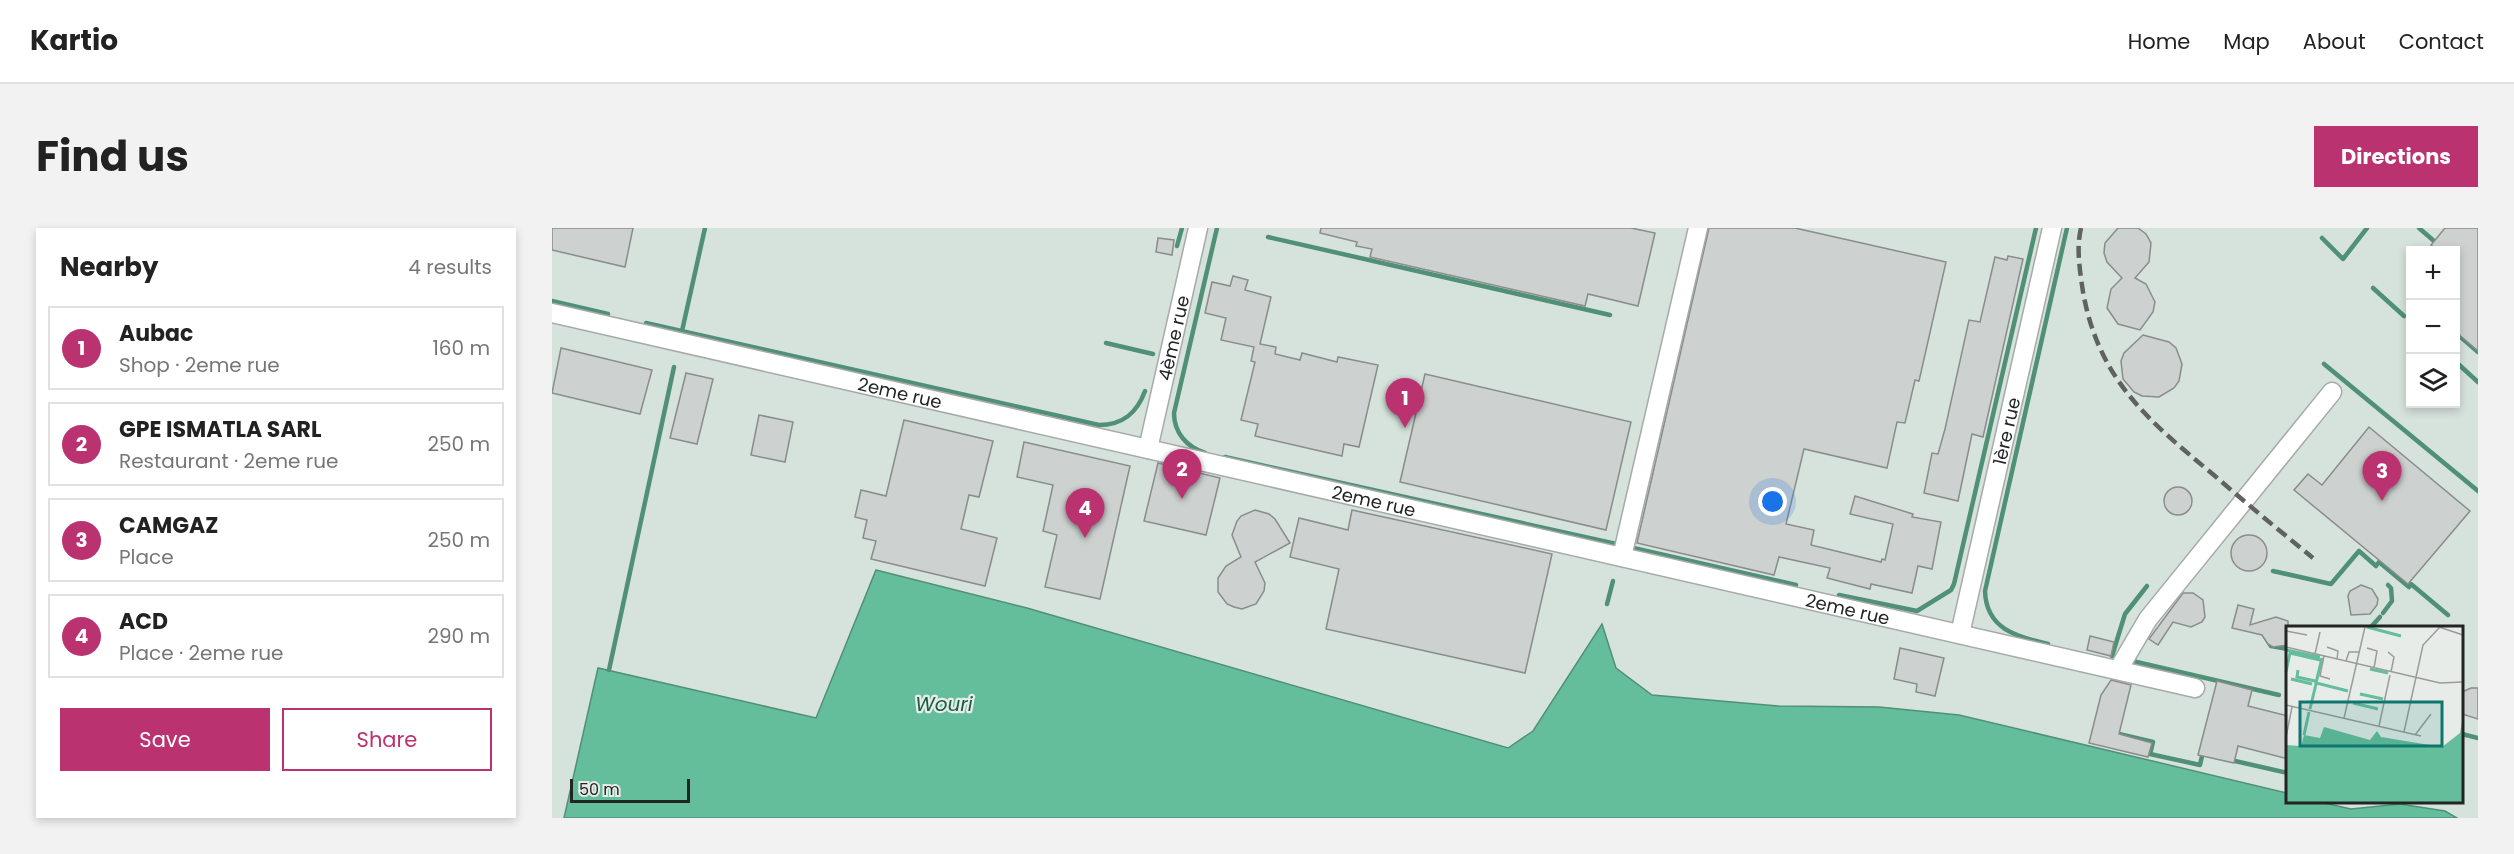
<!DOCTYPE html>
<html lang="en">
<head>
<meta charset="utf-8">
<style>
  body { margin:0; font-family:Poppins,sans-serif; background:#f2f2f2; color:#222 }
  .controls { position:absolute; right:18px; top:18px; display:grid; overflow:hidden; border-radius:0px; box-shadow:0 3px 9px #0003 }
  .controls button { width:54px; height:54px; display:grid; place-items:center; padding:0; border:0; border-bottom:2px solid #e0e0e0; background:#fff; color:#222; font:30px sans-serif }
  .scale { position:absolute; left:18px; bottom:15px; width:120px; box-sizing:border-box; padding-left:6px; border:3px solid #232524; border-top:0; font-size:16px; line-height:21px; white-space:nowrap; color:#232524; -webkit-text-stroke:4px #e7ece9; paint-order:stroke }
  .you { position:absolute; left:1221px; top:274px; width:21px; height:21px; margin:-15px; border:4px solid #fff; border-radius:50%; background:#1a73e8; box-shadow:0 0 0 9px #1a73e833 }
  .badge { display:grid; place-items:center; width:39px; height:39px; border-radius:50%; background:#ba3270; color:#fff; font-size:20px; font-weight:700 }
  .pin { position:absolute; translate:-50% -50px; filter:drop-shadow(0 2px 3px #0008) }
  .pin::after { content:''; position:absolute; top:32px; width:21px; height:18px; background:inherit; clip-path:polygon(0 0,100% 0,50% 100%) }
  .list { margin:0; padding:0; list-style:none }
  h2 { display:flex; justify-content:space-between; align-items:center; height:78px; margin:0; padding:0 24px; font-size:26px }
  h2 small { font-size:20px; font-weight:400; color:#767676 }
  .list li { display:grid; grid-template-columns:39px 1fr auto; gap:18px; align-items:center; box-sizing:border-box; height:84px; margin:0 12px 12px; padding:0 12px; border:2px solid #e0e0e0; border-radius:0px }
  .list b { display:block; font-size:22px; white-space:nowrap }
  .list p { margin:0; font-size:20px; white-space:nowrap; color:#767676 }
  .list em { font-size:20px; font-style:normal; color:#767676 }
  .actions { display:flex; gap:12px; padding:18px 24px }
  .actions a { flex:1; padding:14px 0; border:2px solid #ba3270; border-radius:0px; text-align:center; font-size:21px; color:#ba3270 }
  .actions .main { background:#ba3270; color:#fff }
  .icon { flex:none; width:33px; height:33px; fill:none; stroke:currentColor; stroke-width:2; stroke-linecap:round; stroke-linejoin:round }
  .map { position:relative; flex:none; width:1926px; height:590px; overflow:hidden; border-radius:0px }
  header { display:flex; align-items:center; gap:36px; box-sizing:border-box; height:84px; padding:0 30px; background:#fff; border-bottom:2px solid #e0e0e0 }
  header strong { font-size:28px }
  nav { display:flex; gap:33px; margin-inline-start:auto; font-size:21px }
  .intro { display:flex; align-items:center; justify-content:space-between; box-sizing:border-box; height:144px; padding:0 36px }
  h1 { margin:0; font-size:42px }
  .button { padding:15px 27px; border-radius:0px; background:#ba3270; color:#fff; font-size:21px; font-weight:700 }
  main { display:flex; gap:36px; padding:0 36px }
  aside { flex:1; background:#fff; border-radius:0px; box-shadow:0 3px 9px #0003 }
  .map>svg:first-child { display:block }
  .built { fill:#d6e2dc; fill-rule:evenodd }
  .water { fill:#64be9b; stroke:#509077; stroke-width:1.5 }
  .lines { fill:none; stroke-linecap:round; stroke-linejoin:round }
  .stream { stroke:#509077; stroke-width:4.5 }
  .building { fill:#cdd1cf; stroke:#898d8b; stroke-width:1.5 }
  .minor-casing { stroke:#a6aaa8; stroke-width:21 }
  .minor { stroke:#fff; stroke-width:18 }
  .rail { stroke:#5f6260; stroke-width:4.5; stroke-dasharray:12 6; stroke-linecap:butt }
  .labels { text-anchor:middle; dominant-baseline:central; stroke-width:4.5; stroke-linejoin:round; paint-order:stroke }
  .street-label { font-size:18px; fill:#232524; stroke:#e7ece9 }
  .water-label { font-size:20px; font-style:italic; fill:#185e46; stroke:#e7ece9 }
  .inset-river { fill:none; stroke:#64be9b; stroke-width:3 }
  .inset-road { fill:none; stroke:#999c9a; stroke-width:1.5 }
  .view { fill:#0f766e; fill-opacity:0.15; stroke:#0f766e; stroke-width:3 }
  .inset-edge { fill:none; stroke:#232524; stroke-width:3 }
</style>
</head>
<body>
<header>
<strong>Kartio</strong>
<nav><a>Home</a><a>Map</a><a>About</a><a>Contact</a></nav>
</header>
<div class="intro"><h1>Find us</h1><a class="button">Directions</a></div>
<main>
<aside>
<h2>Nearby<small>4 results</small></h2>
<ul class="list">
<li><span class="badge">1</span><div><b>Aubac</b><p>Shop · 2eme rue</p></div><em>160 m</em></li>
<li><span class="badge">2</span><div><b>GPE ISMATLA SARL</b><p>Restaurant · 2eme rue</p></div><em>250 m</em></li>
<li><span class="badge">3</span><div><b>CAMGAZ</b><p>Place</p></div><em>250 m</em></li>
<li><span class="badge">4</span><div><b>ACD</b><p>Place · 2eme rue</p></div><em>290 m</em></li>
</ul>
<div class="actions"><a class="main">Save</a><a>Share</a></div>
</aside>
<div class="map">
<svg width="1926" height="590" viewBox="0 0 1926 590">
  <rect width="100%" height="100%" fill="#e7ece9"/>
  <path class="built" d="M0,0H1926V590H1905L1893,583L1848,576L1799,581L1768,574H1910V400H1736L1735,565L1407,487L1327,479L1226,478L1100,467L1064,440L1050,396L981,503L956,520L475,380L324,342L264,490L46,441L12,590H0ZM1858,22H1904V176H1858Z"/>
  <polygon class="water" points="324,342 475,380 956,520 981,503 1050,396 1064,440 1100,467 1226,478 1327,479 1407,487 1735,565 1736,574 1768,574 1799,581 1848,576 1893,583 1905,590 12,590 46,440 264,490"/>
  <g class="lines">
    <g class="stream">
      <polyline points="1867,0 1882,13"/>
      <polyline points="716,9 1058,87"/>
      <polyline points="1770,10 1791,31 1815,0"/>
      <polyline points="625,18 630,0"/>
      <polyline points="1821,60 1852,88"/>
      <polyline points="0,73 56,86"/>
      <path d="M94,95L547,197C571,197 585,185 593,163"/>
      <polyline points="130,103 153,0"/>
      <polyline points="1904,105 1926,124"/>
      <polyline points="554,115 601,126"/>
      <polyline points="1904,134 1926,154"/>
      <polyline points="1772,136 1926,263"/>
      <path d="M653,225C635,219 622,205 622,185L665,0"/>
      <polyline points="673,229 1069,317"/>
      <polyline points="1077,319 1244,357"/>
      <polyline points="1721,343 1779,356 1807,323 1824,338 1827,334 1857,359 1859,356 1896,387"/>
      <polyline points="1287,367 1365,383 1399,362 1402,356 1484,0"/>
      <polyline points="1055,376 1061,353"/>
      <polyline points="1831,385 1840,373 1839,360 1836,357"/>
      <polyline points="1818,400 1828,389"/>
      <polyline points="1712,407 1719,418 1736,421"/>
      <path d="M1496,416C1465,409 1434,401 1433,363L1515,0"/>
      <polyline points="1560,428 1573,386 1595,358"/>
      <polyline points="1576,432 1727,467"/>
      <polyline points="57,442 122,139"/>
      <polyline points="1567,506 1601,514 1598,526 1648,537 1650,528"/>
      <polyline points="1910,506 1926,510"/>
      <polyline points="1683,533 1736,545"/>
    </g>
  </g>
  <g class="building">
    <polygon points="0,0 81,0 73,39 0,22"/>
    <polygon points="769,0 1079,0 1103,5 1086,78 1036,66 1033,78 818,29 820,21 804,18 805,14 768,5"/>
    <polygon points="1157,0 1243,0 1394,34 1367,153 1363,152 1353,195 1345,194 1335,240 1252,221 1234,296 1262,302 1259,317 1329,334 1330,331 1333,332 1341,296 1298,286 1303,268 1361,286 1360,289 1389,294 1380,341 1366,338 1360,365 1319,356 1318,361 1275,350 1278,340 1227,329 1222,347 1085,315"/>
    <polygon points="1566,0 1586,0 1594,6 1599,15 1597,34 1583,50 1594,56 1603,74 1601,84 1588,102 1566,96 1555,80 1559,61 1570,50 1555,34 1552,25 1553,15"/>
    <polygon points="1893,0 1926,0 1926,123 1904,104 1904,22 1886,22 1879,17"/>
    <polygon points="606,10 622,12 620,27 604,24"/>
    <polygon points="1456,28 1471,31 1431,209 1420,206 1406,273 1372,265 1380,225 1386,226 1393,201 1417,92 1428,94 1443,29 1455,32"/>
    <polygon points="681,48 696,52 693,62 719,69 708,116 724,119 723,126 748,132 750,125 785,134 786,129 826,137 807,219 792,216 790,228 703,208 706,196 689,192 703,134 699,133 702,119 669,112 674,90 653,85 660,54 678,58"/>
    <polygon points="1591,107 1617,114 1624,120 1630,136 1627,153 1622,160 1607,169 1590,168 1582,164 1571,151 1569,133 1572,125"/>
    <polygon points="9,120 100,142 88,186 0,165"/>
    <polygon points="134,145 161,151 145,216 118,210"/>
    <polygon points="873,146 1079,194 1054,302 848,254"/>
    <polygon points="207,187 241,194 233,234 199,227"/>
    <polygon points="352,192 441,213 427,269 417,267 409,301 445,310 433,358 319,331 324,313 311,310 315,292 303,289 309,262 334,268"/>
    <polygon points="1817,199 1918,283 1856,356 1742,262 1756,246 1770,257"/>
    <polygon points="472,214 578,238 548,371 493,359 505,307 491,303 501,257 465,249"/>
    <polygon points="606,235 668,250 654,307 592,293"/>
    <circle cx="1626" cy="273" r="14"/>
    <polygon points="703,282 717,286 723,291 738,315 703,334 713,355 712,363 704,376 690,381 682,379 675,376 666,364 666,350 674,338 689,329 680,307 685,293 689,288"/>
    <polygon points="800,282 1000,326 973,445 774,401 787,341 738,329 747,290 796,302"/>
    <circle cx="1697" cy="325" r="18"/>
    <polygon points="1809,357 1820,361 1826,371 1825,377 1818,386 1799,387 1796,368 1798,363"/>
    <polygon points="1631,365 1641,365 1651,372 1653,389 1650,394 1639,399 1621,394 1606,417 1597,411"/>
    <polygon points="1686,377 1702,381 1698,397 1724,389 1736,393 1736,417 1721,419 1716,416 1710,407 1680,400"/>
    <polygon points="1538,408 1562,414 1559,428 1535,422"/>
    <polygon points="1348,420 1392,430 1383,468 1364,464 1365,456 1342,451"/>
    <polygon points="1559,452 1579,457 1567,506 1600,515 1596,529 1537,515 1549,467"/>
    <polygon points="1665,453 1700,462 1696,478 1736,488 1736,531 1686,518 1682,535 1646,527"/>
    <polygon points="1919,460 1926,460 1926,491 1910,486 1910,464"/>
  </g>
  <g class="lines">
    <g class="minor-casing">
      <g id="minor">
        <path id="s1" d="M0,85L1643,460"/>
        <path id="s2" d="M596,221L646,0"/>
        <polyline points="1070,329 1146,0"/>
        <path id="s3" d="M1408,406L1500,0"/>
        <polyline points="1566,442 1596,391 1780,164"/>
      </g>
    </g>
    <use href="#minor" class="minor"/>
    <path class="rail" d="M1529,0C1524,21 1528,43 1531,64C1547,153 1597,193 1663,248C1695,276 1728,303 1761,330"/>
  </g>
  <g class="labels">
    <g class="street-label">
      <text stroke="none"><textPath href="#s2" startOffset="114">4ème rue</textPath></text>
      <text stroke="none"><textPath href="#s1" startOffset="357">2eme rue</textPath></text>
      <text stroke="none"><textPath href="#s3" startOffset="208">1ère rue</textPath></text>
      <text stroke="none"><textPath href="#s1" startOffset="843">2eme rue</textPath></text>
      <text stroke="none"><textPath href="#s1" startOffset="1329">2eme rue</textPath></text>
    </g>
    <g class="water-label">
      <text x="392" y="476">Wouri</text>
    </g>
  </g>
  <g transform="translate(1734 398)">
    <rect width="177" height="177" fill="#e7ece9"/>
    <path d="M177,90V176H0V119L15,120L18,109L34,112L38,101L84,114L91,105L95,111L156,121L174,107Z" fill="#64be9b"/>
    <path class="inset-river" d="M81,1L115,10M0,24L34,31M36,32L30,57L62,65M84,43L102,47M12,44L11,51L29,55M0,46L4,27L34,34M5,53L26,58M74,68L97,73M67,77L92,83M24,83L30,58M18,109L23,86"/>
    <path class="inset-road" d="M153,1L177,9M0,5L21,9M0,21L154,57L177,56M41,21L52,25L51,33M81,22L91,25L88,42M102,26L108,31L105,46M29,28L34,6M38,30L34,50L44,53M60,35L63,26H73M0,79L135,110M58,92L79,1M93,100L104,49M118,106L137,19L154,1M129,109L145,88M0,111L6,81"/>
    <path class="view" d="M14,76H156V120H14Z"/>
    <rect width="177" height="177" class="inset-edge"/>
  </g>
</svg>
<div class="controls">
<button>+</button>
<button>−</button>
<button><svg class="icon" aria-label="layers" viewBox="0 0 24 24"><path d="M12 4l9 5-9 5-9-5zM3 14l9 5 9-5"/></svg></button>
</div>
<div class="scale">50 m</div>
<div class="you"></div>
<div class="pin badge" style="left:853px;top:200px">1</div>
<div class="pin badge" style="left:630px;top:271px">2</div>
<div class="pin badge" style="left:1830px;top:273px">3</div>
<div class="pin badge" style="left:533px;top:310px">4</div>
</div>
</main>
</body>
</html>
